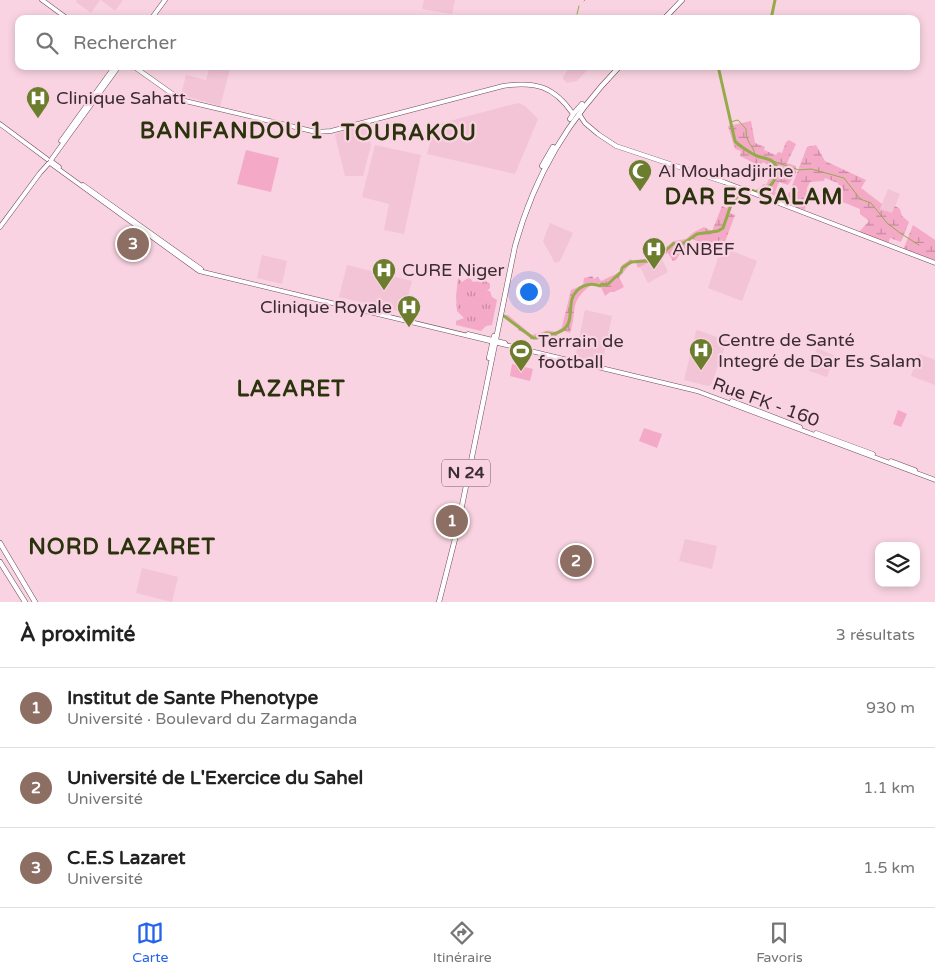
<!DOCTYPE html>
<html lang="fr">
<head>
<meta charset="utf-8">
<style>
  body { margin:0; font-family:"Varela Round",sans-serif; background:#f6f6f6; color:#222 }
  .controls { position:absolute; right:15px; bottom:15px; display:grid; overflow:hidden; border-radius:10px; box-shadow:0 2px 8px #0003 }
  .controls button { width:45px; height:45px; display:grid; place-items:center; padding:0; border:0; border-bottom:1px solid #e0e0e0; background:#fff; color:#222; font:25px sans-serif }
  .you { position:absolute; left:528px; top:291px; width:18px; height:18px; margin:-12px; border:4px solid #fff; border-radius:50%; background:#1a73e8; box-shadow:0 0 0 8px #1a73e833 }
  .badge { display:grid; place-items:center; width:32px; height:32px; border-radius:50%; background:#2563eb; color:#fff; font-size:16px; font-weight:700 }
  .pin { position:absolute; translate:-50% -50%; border:2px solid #fff; box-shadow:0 1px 5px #0006 }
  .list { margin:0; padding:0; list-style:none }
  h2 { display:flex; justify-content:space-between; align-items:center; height:65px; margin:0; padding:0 20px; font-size:21px }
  h2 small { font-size:16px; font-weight:400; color:#767676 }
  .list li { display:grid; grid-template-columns:32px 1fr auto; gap:15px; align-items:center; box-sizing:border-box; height:80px; padding:0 20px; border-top:1px solid #e0e0e0 }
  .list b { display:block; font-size:19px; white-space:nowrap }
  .list p { margin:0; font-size:16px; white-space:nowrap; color:#767676 }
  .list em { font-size:16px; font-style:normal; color:#767676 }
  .icon { flex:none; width:28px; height:28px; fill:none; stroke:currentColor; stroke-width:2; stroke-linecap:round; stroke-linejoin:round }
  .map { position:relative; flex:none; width:935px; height:602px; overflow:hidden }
  .search { position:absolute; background:#fff; box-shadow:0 2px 8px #0003; left:15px; right:15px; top:15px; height:55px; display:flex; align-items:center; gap:12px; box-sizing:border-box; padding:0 18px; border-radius:10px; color:#767676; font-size:19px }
  .sheet { height:305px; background:#fff }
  nav { display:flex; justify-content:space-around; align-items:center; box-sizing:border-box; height:70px; border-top:1px solid #e0e0e0; background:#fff; font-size:14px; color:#767676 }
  nav a { display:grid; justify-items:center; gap:2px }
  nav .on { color:#2563eb }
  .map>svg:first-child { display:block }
  .built { fill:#f2c4d5 }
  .grass { fill:url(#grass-tufts) }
  .wetland { fill:url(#wetland-marsh) }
  .pitch { fill:#f4a9c6 }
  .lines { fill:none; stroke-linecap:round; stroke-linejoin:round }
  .stream { stroke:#94ab4a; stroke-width:1 }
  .river { stroke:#94ab4a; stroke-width:3 }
  .secondary-casing { stroke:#6c4c58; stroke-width:5 }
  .primary-casing { stroke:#6c4c58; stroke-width:5.5 }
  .secondary { stroke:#fff; stroke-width:4 }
  .primary { stroke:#fff; stroke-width:4.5 }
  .labels { text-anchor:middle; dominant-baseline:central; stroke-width:4.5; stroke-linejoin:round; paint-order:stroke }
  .shield { fill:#f9d3e1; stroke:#735e66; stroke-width:1 }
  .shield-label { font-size:16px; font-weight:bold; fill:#3a2c31 }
  .poi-label { font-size:18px; fill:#3a2c31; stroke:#f9d3e1; text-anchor:start }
  .street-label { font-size:18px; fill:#3a2c31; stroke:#f9d3e1 }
  .district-label { font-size:22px; font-weight:bold; letter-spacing:1px; fill:#2b330d; stroke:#f9d3e1 }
</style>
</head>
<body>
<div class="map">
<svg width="935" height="602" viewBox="0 0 935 602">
  <defs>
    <pattern id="grass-tufts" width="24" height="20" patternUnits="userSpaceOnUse" patternTransform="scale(1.25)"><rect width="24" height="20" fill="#f4a9c6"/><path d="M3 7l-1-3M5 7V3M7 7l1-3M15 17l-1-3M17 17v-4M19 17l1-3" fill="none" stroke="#c78aa1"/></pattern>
    <pattern id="wetland-marsh" width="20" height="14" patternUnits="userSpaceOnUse" patternTransform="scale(1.25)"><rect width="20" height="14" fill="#f4a9c6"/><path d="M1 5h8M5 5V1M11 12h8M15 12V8" fill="none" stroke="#c78aa1"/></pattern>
  </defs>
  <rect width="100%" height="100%" fill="#f9d3e1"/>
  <g class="built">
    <polygon points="77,0 100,0 91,13 76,2"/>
    <polygon points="101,0 123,0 115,11"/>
    <polygon points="424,0 455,0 452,14 422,9"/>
    <polygon points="210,66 231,66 220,106 181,95 186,75 206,80"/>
    <polygon points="570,66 591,66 577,81 567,83 563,79 563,77"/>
    <polygon points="518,103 525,106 538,119 515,174 427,154 435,125"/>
    <polygon points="364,126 366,128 371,145 363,176 345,176 335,135 337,133"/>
    <polygon points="375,145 421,155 404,234 384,230 389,204 362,197"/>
    <polygon points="888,189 900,194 892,214 880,209"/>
    <polygon points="550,223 573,233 560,261 555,263 543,241"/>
    <polygon points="732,251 757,261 742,301 708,288 718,258"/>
    <polygon points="262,255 287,261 282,284 257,278"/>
    <polygon points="661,257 668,272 648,283 640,267"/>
    <polygon points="347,265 412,281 404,312 339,297"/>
    <polygon points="585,310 612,316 602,364 575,358"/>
    <polygon points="698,330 727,341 711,385 708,386 684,380 696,331"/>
    <polygon points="817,348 835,356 827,377 809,371"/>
    <polygon points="919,354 935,360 935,385 911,376"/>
    <polygon points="685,539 717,546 712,569 679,561"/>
    <polygon points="142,568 178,577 172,602 136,593"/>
  </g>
  <polygon class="grass" points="458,278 462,282 468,278 471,279 473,282 484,280 490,284 490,288 487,291 490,291 492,297 497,300 492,325 486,326 481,331 456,325 456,321 464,318 457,311 456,296"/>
  <g class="wetland">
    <polygon points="751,121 755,143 765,147 764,150 776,155 778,152 782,153 786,142 789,140 796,144 787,163 796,166 796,173 788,185 779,182 775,192 783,194 781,198 776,197 770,193 762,195 745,189 756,190 764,184 766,185 774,169 763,162 760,166 740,156 741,151 735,149 728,126"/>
    <polygon points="816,145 825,161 866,180 861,188 882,204 880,209 892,213 895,206 900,209 902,216 909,222 901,242 890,238 888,244 859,232 869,221 860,214 860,209 838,200 840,188 838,183 825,178 824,181 810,182 807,188 805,210 785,204 789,192 796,194 799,190 792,186 807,147"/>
    <polygon points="728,190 737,193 741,190 751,194 750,196 746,194 744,199 739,197 734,206 732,206 729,213 735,215 725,242 717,246 703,241 700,243 691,238 686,252 682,250 676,260 673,261 668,253 638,268 635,260 648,259 655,252 665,248 674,241 686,239 694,232 704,227 712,231 722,206 727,208 731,200 725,197"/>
    <polygon points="913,225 935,240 935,261 903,250"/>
    <path d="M631,259L633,263C625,267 625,273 619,277L624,287L614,292H610L605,296L601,287L591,285C568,303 578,309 570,333L564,331L554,337L530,339L531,336L518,330L519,329L504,316L508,315L532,335C537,334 541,332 546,331C553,330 556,335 562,327L571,290L583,285L584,278L592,276L594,279L598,277L601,281L622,271V265Z"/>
  </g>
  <g class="pitch">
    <polygon points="246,150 279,158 271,192 237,184"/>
    <polygon points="512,364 533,369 530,381 510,376"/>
    <polygon points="898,410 907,414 901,427 893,424"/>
    <polygon points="644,428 662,434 657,448 639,441"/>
  </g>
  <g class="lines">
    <g class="stream">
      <polyline points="584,1 585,0"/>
      <polyline points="577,14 579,6"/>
      <path d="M730,122L738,120L746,129C746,145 753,143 755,155"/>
      <polyline points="773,161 799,170 811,169 844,178 860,199 871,203 887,223 900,233 919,245"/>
    </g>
    <g class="river">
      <polyline points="771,19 775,0"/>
      <path d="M504,316L533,338H537L546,333C553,335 554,334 561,331C573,325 569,311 572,299C576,287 589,281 600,286L602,284L607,285L621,272L622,268L631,262L647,261L654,255L664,252L673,244L684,243L697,234L718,231L723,228L731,205L739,194L747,188C753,191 759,194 765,190C774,184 783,170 772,161C768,158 762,158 757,156C752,154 738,145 735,141L718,66"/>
    </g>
    <g class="secondary-casing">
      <g id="secondary">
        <polyline points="42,0 68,19"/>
        <polyline points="151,19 165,0"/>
        <path d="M133,66L181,100L316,132L331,131L503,86C535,81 554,86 573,114"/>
        <polyline points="579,114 585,123 598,134 616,146 724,182 935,263"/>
        <polyline points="0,124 47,159"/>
        <polyline points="61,141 115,66"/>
        <polyline points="51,160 119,66"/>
        <polyline points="51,161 59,167"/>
        <polyline points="50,163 199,271 697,391 935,480"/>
        <polyline points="83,185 201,269"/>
        <polyline points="0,227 40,173 49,163"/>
        <polyline points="468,334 505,343"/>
        <polyline points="732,401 800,427"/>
        <polyline points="816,433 873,454"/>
        <polyline points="891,461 915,470"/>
      </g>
    </g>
    <g class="primary-casing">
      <g id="primary">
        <polyline points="664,19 682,0"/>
        <polyline points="570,119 574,113 582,104"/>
        <polyline points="542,166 553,147"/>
        <polyline points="489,358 494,336"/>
        <polyline points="0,543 35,602"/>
        <polyline points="0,562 25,602"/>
        <path d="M439,602L456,535L515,246C535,174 568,120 620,66"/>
      </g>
    </g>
    <use href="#secondary" class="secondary"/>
    <use href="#primary" class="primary"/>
  </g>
  <defs>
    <g id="hospital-pin" transform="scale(1.25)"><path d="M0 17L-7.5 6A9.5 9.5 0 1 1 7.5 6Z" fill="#6c7e2e" stroke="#f9d3e1"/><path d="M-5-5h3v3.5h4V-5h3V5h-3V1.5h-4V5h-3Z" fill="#fff"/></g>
    <g id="mosque-pin" transform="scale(1.25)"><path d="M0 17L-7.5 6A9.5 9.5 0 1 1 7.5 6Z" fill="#6c7e2e" stroke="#f9d3e1"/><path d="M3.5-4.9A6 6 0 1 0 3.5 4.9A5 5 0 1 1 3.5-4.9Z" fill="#fff"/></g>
    <g id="stadium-pin" transform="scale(1.25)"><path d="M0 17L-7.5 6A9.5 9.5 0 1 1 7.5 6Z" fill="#6c7e2e" stroke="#f9d3e1"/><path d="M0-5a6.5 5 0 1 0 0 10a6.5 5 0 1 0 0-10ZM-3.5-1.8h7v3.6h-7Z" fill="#fff"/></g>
  </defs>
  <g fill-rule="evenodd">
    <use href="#hospital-pin" x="38" y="98"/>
    <use href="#mosque-pin" x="640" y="171"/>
    <use href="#hospital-pin" x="654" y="249"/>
    <use href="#hospital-pin" x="384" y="270"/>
    <use href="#hospital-pin" x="409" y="307"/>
    <use href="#hospital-pin" x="701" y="350"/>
    <use href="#stadium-pin" x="521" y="351"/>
  </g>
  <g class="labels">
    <rect class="shield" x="442" y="459.5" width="48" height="27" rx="4"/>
    <g class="shield-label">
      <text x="466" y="473">N 24</text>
    </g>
    <g class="poi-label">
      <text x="56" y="98">Clinique Sahatt</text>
      <text x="658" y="171">Al Mouhadjirine</text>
      <text x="672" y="249">ANBEF</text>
      <text x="402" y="270">CURE Niger</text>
      <text x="392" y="307" text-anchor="end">Clinique Royale</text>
      <text x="718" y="340">Centre de Santé<tspan x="718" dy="21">Integré de Dar Es Salam</tspan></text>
      <text x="538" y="341">Terrain de<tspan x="538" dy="21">football</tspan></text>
    </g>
    <g class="street-label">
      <text transform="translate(766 402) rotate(20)">Rue FK - 160</text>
    </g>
    <g class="district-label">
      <text x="232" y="131">BANIFANDOU 1</text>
      <text x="409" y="133">TOURAKOU</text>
      <text x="754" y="197">DAR ES SALAM</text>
      <text x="291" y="389">LAZARET</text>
      <text x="122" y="547">NORD LAZARET</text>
    </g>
  </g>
</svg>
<div class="controls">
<button><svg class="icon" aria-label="layers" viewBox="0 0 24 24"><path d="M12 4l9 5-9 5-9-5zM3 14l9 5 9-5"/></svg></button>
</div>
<div class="you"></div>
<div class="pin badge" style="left:452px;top:521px;background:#8d6e63">1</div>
<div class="pin badge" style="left:576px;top:561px;background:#8d6e63">2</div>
<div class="pin badge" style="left:133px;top:244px;background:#8d6e63">3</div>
<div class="search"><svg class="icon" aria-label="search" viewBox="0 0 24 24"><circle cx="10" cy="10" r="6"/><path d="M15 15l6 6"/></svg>Rechercher</div>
</div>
<section class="sheet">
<h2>À proximité<small>3 résultats</small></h2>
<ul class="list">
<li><span class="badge" style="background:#8d6e63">1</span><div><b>Institut de Sante Phenotype</b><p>Université · Boulevard du Zarmaganda</p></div><em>930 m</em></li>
<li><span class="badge" style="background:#8d6e63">2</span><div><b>Université de L'Exercice du Sahel</b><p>Université</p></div><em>1.1 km</em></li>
<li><span class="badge" style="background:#8d6e63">3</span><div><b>C.E.S Lazaret</b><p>Université</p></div><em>1.5 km</em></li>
</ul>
</section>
<nav>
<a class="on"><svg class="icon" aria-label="map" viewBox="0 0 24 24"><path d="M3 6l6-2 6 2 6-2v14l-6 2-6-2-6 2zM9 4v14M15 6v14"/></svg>Carte</a>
<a><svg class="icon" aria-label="directions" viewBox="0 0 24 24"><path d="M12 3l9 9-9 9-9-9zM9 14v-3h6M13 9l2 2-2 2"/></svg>Itinéraire</a>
<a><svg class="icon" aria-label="saved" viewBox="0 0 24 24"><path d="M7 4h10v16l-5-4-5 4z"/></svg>Favoris</a>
</nav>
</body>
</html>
